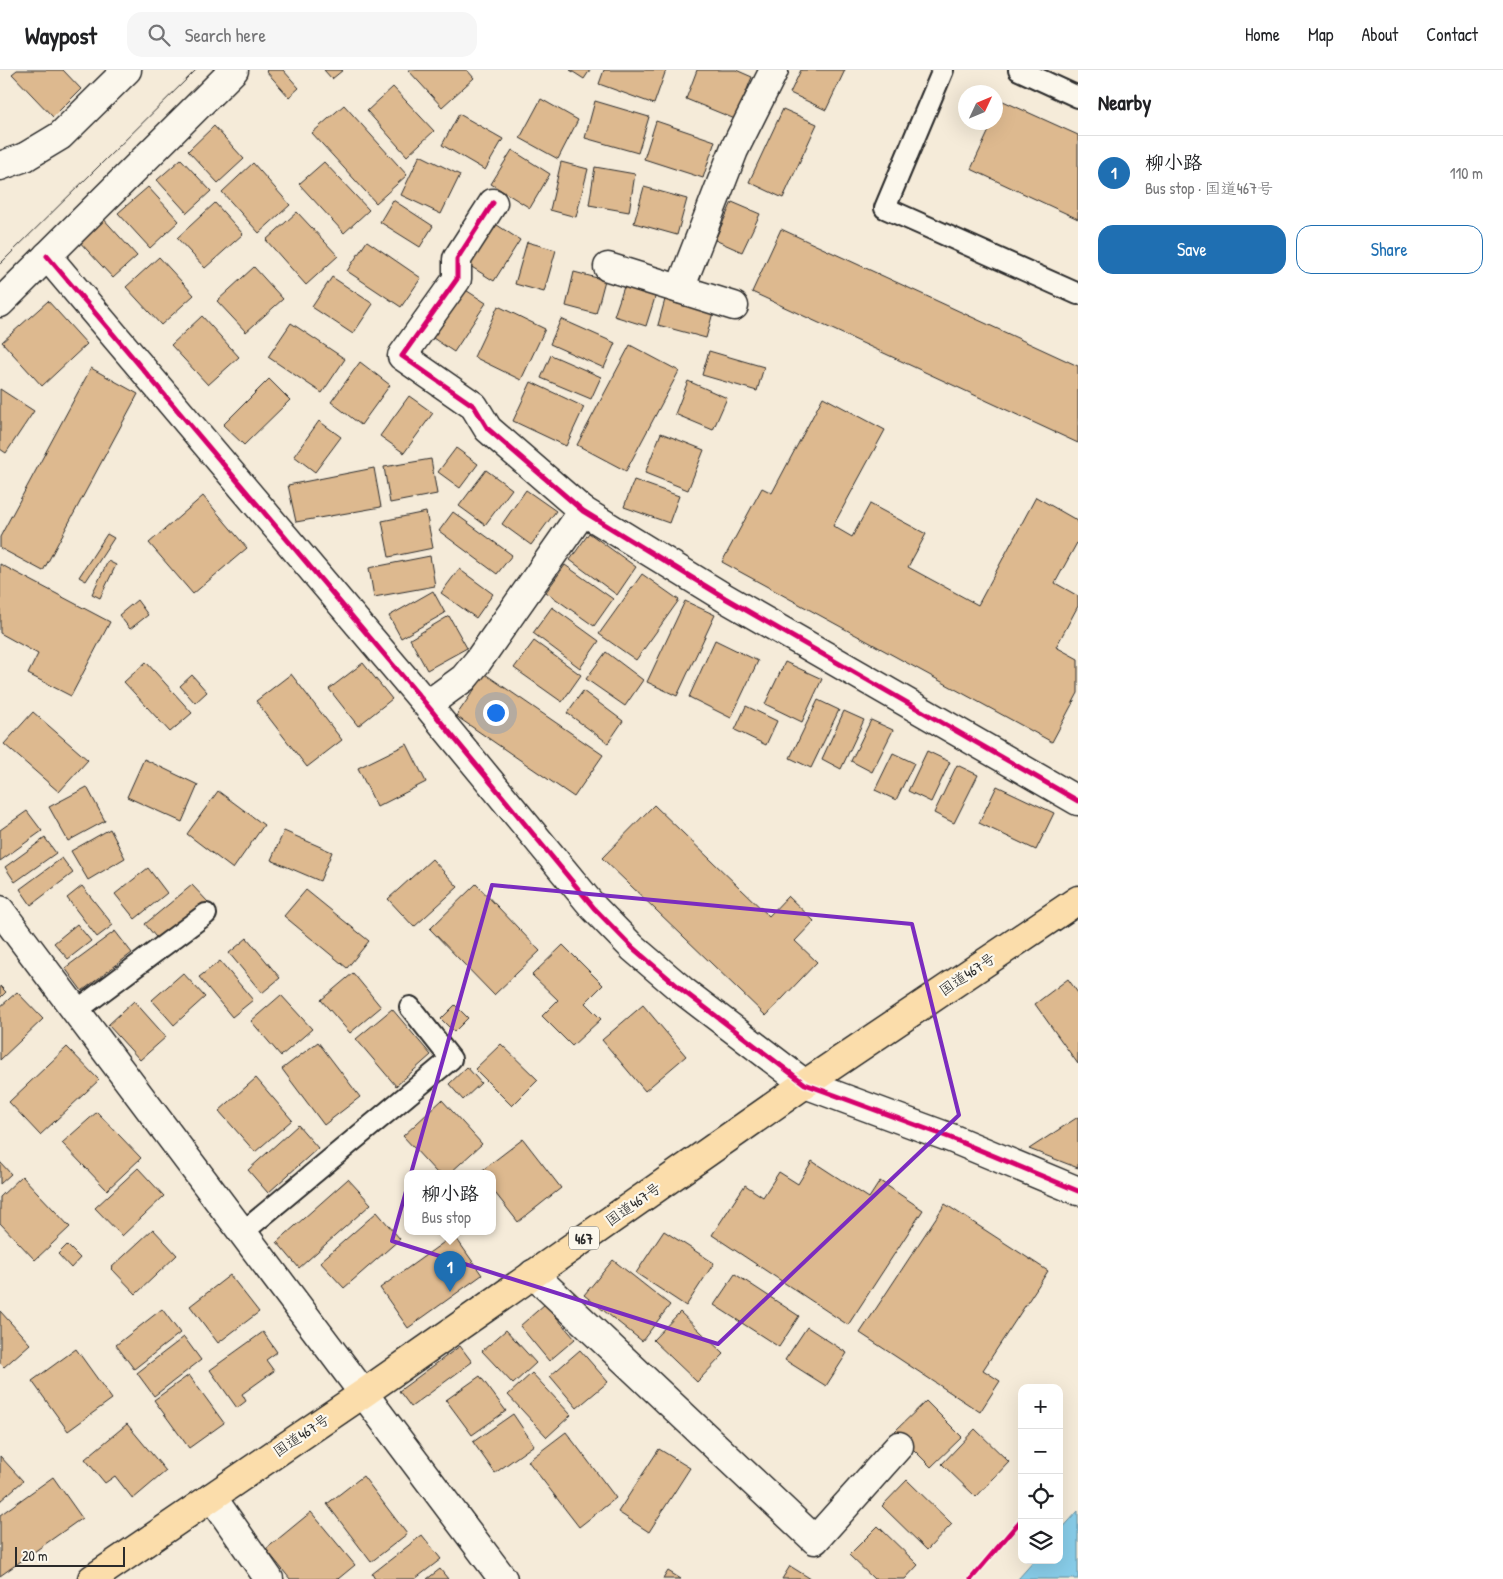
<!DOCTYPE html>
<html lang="en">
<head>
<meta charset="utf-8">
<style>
  body { margin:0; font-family:"Patrick Hand","Klee One",sans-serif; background:#f6f6f6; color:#202124 }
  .controls { position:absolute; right:15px; bottom:15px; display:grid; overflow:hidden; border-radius:10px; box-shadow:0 5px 20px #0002 }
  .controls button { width:45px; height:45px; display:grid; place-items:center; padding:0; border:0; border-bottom:1px solid #e0e0e0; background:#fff; color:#202124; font:25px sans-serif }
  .compass { position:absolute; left:958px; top:15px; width:45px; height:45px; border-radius:50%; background:#fff; box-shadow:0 5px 20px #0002; rotate:46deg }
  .scale { position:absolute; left:15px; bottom:12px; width:110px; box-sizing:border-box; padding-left:5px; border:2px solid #2b2b2b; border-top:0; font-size:14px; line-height:18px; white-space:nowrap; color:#2b2b2b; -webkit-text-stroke:4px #fbf7ec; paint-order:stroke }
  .you { position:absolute; left:495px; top:642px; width:18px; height:18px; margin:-12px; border:4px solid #fff; border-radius:50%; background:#1a73e8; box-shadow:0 0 0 8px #1a73e833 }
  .badge { display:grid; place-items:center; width:32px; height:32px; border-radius:50%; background:#1f6fb2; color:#fff; font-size:16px; font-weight:700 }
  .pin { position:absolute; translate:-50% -41px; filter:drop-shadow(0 1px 2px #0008) }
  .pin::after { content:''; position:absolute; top:26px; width:18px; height:15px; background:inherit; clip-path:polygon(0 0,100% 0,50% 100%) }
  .popup { position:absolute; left:404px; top:1100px; width:92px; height:65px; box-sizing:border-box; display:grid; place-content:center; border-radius:10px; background:#fff; filter:drop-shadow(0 1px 4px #0005); font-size:16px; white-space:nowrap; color:#757577 }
  .popup b { font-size:19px; color:#202124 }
  .popup::after { content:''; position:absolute; left:50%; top:100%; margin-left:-10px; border:10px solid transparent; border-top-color:#fff }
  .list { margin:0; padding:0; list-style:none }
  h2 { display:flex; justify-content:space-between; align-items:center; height:65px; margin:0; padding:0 20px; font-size:21px }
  h2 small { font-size:16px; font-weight:400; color:#757577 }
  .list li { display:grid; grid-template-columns:32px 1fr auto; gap:15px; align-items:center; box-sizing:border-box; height:75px; padding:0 20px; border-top:1px solid #e0e0e0 }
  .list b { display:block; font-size:19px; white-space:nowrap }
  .list p { margin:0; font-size:16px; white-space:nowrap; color:#757577 }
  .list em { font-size:16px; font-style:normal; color:#757577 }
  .actions { display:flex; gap:10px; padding:15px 20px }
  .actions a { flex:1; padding:11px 0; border:1px solid #1f6fb2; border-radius:15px; text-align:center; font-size:18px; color:#1f6fb2 }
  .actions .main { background:#1f6fb2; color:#fff }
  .icon { flex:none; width:28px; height:28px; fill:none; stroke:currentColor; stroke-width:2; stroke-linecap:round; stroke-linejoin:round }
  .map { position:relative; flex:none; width:1078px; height:1509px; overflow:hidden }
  header { display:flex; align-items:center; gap:30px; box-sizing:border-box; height:70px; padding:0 25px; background:#fff; border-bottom:1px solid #e0e0e0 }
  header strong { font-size:24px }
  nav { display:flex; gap:28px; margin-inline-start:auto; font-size:18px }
  .search { width:350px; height:45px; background:#f6f6f6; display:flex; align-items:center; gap:12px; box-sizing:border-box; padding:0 18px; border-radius:15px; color:#757577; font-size:19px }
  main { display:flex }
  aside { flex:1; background:#fff }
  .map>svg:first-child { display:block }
  .water { fill:#88cde9; stroke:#638c9d }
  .building { fill:#ddb98f; stroke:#2b2b2b }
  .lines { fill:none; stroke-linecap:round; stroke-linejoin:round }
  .lane-casing { stroke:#2b2b2b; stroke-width:24 }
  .street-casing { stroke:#2b2b2b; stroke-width:31 }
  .secondary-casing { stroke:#2b2b2b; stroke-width:31 }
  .highway-casing { stroke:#2b2b2b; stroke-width:31 }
  .lane { stroke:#fbf7ec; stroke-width:20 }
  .street { stroke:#fbf7ec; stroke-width:28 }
  .secondary { stroke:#fbf7ec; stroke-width:28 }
  .highway { stroke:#fbddab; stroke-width:28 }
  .tram { stroke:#2b2b2b; stroke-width:1 }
  .cycleway-casing { stroke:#fbf7ec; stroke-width:8 }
  .cycleway { stroke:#d6006c; stroke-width:5 }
  .marked { fill:none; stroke:#7b2cbf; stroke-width:4; stroke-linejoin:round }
  .labels { text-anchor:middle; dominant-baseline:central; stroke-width:4.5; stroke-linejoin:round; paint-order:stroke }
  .shield { fill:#fbf7ec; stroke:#696865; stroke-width:1 }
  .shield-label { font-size:14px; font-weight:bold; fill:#2b2b2b }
  .street-label { font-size:15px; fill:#2b2b2b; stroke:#fbf7ec }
</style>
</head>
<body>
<header>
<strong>Waypost</strong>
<div class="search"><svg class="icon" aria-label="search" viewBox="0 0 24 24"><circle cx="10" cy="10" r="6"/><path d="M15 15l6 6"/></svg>Search here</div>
<nav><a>Home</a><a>Map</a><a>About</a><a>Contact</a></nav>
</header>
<main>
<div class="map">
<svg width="1078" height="1509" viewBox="0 0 1078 1509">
  <rect width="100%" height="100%" fill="#f5ebd9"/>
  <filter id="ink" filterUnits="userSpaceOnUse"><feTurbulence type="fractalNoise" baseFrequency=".02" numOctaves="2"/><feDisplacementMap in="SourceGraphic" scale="10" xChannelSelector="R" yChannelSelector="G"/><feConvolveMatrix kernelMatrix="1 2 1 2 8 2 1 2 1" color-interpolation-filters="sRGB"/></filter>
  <g filter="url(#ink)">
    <polygon class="water" points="1078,1441 1078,1509 1018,1509 1035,1490 1059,1490 1059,1462"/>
    <g class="building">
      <polygon points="17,0 63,0 81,19 53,47 12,4"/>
      <polygon points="267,0 283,0 299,18 289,27 266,1"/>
      <polygon points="324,0 343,0 332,9"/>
      <polygon points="408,0 467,0 474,8 442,37"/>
      <polygon points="570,0 590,0 584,9"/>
      <polygon points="604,0 666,0 654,34 599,14"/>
      <polygon points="697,0 736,0 752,7 735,49 686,29"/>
      <polygon points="801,0 845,0 826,40 790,23"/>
      <polygon points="393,17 434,61 407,86 367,41"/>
      <polygon points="541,29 578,50 558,89 520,68"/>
      <polygon points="595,31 649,47 638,83 585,68"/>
      <polygon points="1003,31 1078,65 1078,149 971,99 993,52 996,52 996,47"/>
      <polygon points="344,35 407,105 376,133 312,63"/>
      <polygon points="783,39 817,54 783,128 749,112"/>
      <polygon points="459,44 503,69 485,100 442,75"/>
      <polygon points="656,51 715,71 703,108 644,89"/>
      <polygon points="214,56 244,89 218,113 188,81"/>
      <polygon points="512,80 550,104 530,138 491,114"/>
      <polygon points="420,85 460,105 441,144 401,125"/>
      <polygon points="181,89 211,121 187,143 157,110"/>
      <polygon points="324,92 369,140 344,163 299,114"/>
      <polygon points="561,92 588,99 576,147 550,140"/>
      <polygon points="253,93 290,135 259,163 222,122"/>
      <polygon points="595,97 635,104 629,142 589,135"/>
      <polygon points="148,117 179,151 150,178 118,143"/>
      <polygon points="644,117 687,129 677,165 634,153"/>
      <polygon points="393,130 433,156 420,177 380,152"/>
      <polygon points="732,132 760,144 742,182 715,170"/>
      <polygon points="215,133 243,164 205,198 177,168"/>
      <polygon points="297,142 338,186 306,215 266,170"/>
      <polygon points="101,146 137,186 113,208 76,168"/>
      <polygon points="494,153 520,170 494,211 467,194"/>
      <polygon points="781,159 1078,296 1078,373 752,222"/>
      <polygon points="367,171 421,208 401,237 347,201"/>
      <polygon points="527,172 556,180 544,222 515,214"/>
      <polygon points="159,187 194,225 161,255 126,217"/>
      <polygon points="254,197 283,229 246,262 217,231"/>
      <polygon points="574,202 605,210 596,244 566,236"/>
      <polygon points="332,207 373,234 353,264 312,237"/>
      <polygon points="626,211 657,221 646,256 614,246"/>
      <polygon points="461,217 486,233 454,282 430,266"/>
      <polygon points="666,226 714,239 706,268 658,255"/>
      <polygon points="48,231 87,274 42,316 2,272"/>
      <polygon points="498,236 545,259 521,310 474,287"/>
      <polygon points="202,246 239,287 208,315 171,275"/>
      <polygon points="561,249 615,273 604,298 550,274"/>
      <polygon points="291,253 345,289 322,323 268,287"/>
      <polygon points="630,275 679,301 626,401 577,375"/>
      <polygon points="709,281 764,297 757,321 702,305"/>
      <polygon points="551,285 601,307 591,329 541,308"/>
      <polygon points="360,292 390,315 361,355 331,332"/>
      <polygon points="91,298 138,324 43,501 0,478 0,467"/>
      <polygon points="269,309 290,330 244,375 223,355"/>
      <polygon points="688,311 727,328 713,360 675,344"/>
      <polygon points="531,312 584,337 566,376 513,351"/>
      <polygon points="0,319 34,341 6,383 0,379"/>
      <polygon points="409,326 433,343 404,383 380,366"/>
      <polygon points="823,327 885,360 833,456 852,467 870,434 926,464 908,497 978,535 1036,427 1078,451 1078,471 1055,513 1078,526 1078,536 1056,577 1078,589 1078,623 1052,672 722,492 762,418 772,423"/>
      <polygon points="319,351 341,367 315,402 294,386"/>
      <polygon points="661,363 704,380 688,420 645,403"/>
      <polygon points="456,378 478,394 460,418 438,402"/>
      <polygon points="431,389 437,424 390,433 384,397"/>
      <polygon points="374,398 381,437 296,452 288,415"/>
      <polygon points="486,400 512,419 485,455 459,436"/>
      <polygon points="634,410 679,426 669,453 624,437"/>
      <polygon points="526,420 556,441 531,475 502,454"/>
      <polygon points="203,426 247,478 193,524 149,473"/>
      <polygon points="426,442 433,478 389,487 382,451"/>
      <polygon points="453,442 512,485 497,504 439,461"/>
      <polygon points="589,463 636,497 617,525 570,490"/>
      <polygon points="107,464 114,468 86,511 79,507"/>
      <polygon points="430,486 435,516 374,527 369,498"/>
      <polygon points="108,491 116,495 100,528 92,524"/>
      <polygon points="0,494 110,552 71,626 28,604 38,584 0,563"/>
      <polygon points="565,495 613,529 594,556 546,522"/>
      <polygon points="459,499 493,524 476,548 441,523"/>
      <polygon points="642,504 679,530 636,590 599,564"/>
      <polygon points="433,521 445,543 401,568 389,546"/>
      <polygon points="137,530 148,545 130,559 119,545"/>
      <polygon points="685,531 715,545 677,626 647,612"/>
      <polygon points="552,537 599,571 580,598 533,563"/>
      <polygon points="449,546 467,578 427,600 410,569"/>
      <polygon points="715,570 758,591 731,648 689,627"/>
      <polygon points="534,571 581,605 562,632 514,598"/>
      <polygon points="606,582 643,610 625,636 586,609"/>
      <polygon points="146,592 192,643 170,662 124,612"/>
      <polygon points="785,592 822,609 802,652 765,634"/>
      <polygon points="363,593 392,629 358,656 329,619"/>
      <polygon points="291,604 342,670 307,697 256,631"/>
      <polygon points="485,604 603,685 574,727 456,646"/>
      <polygon points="192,605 207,622 195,633 180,616"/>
      <polygon points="583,621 623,651 608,673 567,643"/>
      <polygon points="818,630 839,640 811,698 790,688"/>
      <polygon points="746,636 777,651 766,675 735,660"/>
      <polygon points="844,641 864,650 841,699 822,689"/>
      <polygon points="33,642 88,690 59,722 4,674"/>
      <polygon points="871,650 893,660 872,702 851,691"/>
      <polygon points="407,674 426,712 377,737 358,698"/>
      <polygon points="927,681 950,692 931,732 908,721"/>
      <polygon points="893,683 914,693 896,730 875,720"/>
      <polygon points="144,689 198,715 182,752 127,727"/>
      <polygon points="957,695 978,705 954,753 934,743"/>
      <polygon points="997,716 1054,743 1036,780 979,753"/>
      <polygon points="87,717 105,751 68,771 49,737"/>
      <polygon points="218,721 264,755 233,799 187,764"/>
      <polygon points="654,735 769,846 788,826 814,851 795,871 817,892 766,946 602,788"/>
      <polygon points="27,741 42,761 0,791 0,760"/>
      <polygon points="110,759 125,788 88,810 71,781"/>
      <polygon points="284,761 332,782 320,811 271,790"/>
      <polygon points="45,768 56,783 15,812 5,797"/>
      <polygon points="62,788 73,803 31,835 20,819"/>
      <polygon points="432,789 458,817 414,857 388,829"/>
      <polygon points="148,798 167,823 135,849 115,824"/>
      <polygon points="476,814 540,881 494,925 430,859"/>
      <polygon points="192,815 208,832 160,872 145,854"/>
      <polygon points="82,816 113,855 97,867 67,828"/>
      <polygon points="306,820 369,871 347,898 284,846"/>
      <polygon points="77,854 91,871 68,889 54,873"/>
      <polygon points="115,861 132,883 82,921 65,898"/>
      <polygon points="247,868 280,908 262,923 229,883"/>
      <polygon points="563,875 603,915 585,933 601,949 572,976 542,946 558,930 532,905"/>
      <polygon points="220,891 253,930 232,947 199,907"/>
      <polygon points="183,903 205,927 174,955 152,930"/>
      <polygon points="353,903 381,937 350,963 321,930"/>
      <polygon points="1068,909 1078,923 1078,994 1035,934"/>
      <polygon points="0,916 6,922 0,928"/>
      <polygon points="17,922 43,949 0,990 0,937"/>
      <polygon points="281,925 312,959 281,986 251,951"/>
      <polygon points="134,931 166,967 140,990 108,955"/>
      <polygon points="455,935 468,948 454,962 441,949"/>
      <polygon points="643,935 686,986 645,1021 602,970"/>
      <polygon points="392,939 431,985 396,1016 356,969"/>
      <polygon points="318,972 360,1027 324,1055 282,999"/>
      <polygon points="501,974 538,1010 512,1036 475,999"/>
      <polygon points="67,977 99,1010 40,1065 9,1032"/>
      <polygon points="467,997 481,1013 463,1030 449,1014"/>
      <polygon points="256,1008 292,1050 255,1082 219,1041"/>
      <polygon points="442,1030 482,1074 450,1103 437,1103 403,1066"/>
      <polygon points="97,1042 141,1088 107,1120 62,1073"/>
      <polygon points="1078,1047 1078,1098 1029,1079"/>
      <polygon points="298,1055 318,1078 268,1123 248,1100"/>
      <polygon points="523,1069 561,1118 518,1152 492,1119 492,1103 481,1103 480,1102"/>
      <polygon points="812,1091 869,1128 880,1111 923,1140 848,1255 712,1165 745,1115 763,1127 779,1102 798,1114"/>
      <polygon points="0,1092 11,1104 0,1114"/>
      <polygon points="138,1098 164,1126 122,1166 95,1138"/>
      <polygon points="22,1106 70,1157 35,1190 0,1153 0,1127"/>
      <polygon points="348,1109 371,1134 299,1198 277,1172"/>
      <polygon points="945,1134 1048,1201 983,1300 1000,1311 980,1342 860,1263"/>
      <polygon points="377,1142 400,1169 344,1218 320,1192"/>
      <polygon points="153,1159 177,1185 136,1224 111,1198"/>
      <polygon points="664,1161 714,1193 686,1236 636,1203"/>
      <polygon points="454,1165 482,1205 408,1258 380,1218"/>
      <polygon points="67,1175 80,1188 71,1198 58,1184"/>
      <polygon points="613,1190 670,1235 642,1271 584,1225"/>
      <polygon points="735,1204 799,1246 779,1277 714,1235"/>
      <polygon points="230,1205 259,1242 218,1273 190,1236"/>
      <polygon points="545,1234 575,1269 549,1291 520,1256"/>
      <polygon points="162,1239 180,1263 134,1299 116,1275"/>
      <polygon points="0,1241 30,1274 4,1297 0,1293"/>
      <polygon points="680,1242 724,1284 697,1312 653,1270"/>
      <polygon points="807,1257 847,1283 826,1316 785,1290"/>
      <polygon points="506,1260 536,1293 513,1314 482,1281"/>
      <polygon points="263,1262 277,1282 266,1290 274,1301 242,1324 246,1331 237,1338 210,1300"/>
      <polygon points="184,1267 201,1290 154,1326 137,1303"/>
      <polygon points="460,1276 472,1292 411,1337 399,1321"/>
      <polygon points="76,1279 112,1329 68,1361 32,1311"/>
      <polygon points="580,1280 608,1312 577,1338 550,1306"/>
      <polygon points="532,1303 571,1345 547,1367 508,1325"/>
      <polygon points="189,1305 224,1353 189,1378 154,1330"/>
      <polygon points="480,1306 506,1341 472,1365 446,1330"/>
      <polygon points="926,1331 962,1367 931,1397 895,1361"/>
      <polygon points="513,1344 534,1375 495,1403 473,1372"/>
      <polygon points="127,1354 166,1401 133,1429 115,1406 105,1413 85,1389"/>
      <polygon points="975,1359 1009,1392 976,1427 942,1394"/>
      <polygon points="566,1362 616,1428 579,1457 528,1391"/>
      <polygon points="659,1379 690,1398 649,1462 618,1442"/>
      <polygon points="0,1386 23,1411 0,1431"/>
      <polygon points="363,1406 407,1464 371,1492 327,1434"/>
      <polygon points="53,1407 82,1448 0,1506 0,1445"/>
      <polygon points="907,1410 952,1454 927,1480 882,1436"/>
      <polygon points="311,1442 355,1495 338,1509 290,1509 266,1479"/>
      <polygon points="878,1456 918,1495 905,1509 874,1509 849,1485"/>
      <polygon points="422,1465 441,1489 415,1509 375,1509 372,1504"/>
      <polygon points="790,1496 811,1509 782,1509"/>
      <polygon points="440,1499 448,1509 427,1509"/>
      <polygon points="668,1501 681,1509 663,1509"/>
    </g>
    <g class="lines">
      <g class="lane-casing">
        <g id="lane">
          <polyline points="943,0 885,138 1078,224"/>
          <polyline points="1019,0 1078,27"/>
          <polyline points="76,941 206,844"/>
          <polyline points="243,1162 451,989 410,937"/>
        </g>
      </g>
      <g class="street-casing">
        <g id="street">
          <polyline points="25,87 60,66 127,0"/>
          <polyline points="493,133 457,189 457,209 402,286 474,336 488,359 583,441 725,528 1078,731"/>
          <polyline points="47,186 427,635 594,838 633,878 682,920 805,1014 951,1068 1078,1121"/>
          <polyline points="608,197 734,236"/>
          <polyline points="680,219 734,80 774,0"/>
          <polyline points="0,233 234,0"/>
          <polyline points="427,635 464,608 478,591 583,441"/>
          <polyline points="0,840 503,1509"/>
          <polyline points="533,1204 815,1470 899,1376"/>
          <polyline points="212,1427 269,1509"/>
        </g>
      </g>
      <g class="secondary-casing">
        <polyline id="secondary" points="0,96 25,87"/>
      </g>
      <g class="highway-casing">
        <polyline id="highway" points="92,1509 364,1323 805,1014 1078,830"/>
      </g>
      <use href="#lane" class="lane"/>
      <use href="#street" class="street"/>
      <use href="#secondary" class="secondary"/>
      <use href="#highway" class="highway"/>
      <polyline class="tram" points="0,194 196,0"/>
      <g class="cycleway-casing">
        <g id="cycleway">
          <polyline points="493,133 457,189 457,209 402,286 474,336 488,359 583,441 725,528 1078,731"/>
          <polyline points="47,186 427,635 594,838 633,878 682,920 805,1014 951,1068 1078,1121"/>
          <polyline points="971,1509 1022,1449"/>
        </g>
      </g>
      <use href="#cycleway" class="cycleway"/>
    </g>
  </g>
  <path class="marked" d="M492,815L912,854L959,1045L718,1274L392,1171Z"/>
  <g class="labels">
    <rect class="shield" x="569" y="1156.5" width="30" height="23" rx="4"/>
    <g class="shield-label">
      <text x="584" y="1168">467</text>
    </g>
    <g class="street-label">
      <text transform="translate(967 904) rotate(-34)">国道467号</text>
      <text transform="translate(633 1134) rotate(-35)">国道467号</text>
      <text transform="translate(301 1365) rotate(-34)">国道467号</text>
    </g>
  </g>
</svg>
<div class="controls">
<button>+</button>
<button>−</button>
<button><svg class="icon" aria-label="locate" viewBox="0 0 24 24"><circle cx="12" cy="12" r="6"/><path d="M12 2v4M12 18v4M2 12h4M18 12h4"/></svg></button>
<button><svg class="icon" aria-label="layers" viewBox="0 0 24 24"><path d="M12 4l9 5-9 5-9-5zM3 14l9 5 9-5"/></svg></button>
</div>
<svg class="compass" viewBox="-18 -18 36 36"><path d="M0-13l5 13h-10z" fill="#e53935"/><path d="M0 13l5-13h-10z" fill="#757577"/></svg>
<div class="scale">20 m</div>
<div class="you"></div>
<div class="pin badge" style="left:450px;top:1222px">1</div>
<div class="popup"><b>柳小路</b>Bus stop</div>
</div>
<aside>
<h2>Nearby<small></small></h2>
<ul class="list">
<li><span class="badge">1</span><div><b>柳小路</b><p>Bus stop · 国道467号</p></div><em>110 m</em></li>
</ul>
<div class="actions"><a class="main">Save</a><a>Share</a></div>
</aside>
</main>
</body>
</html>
